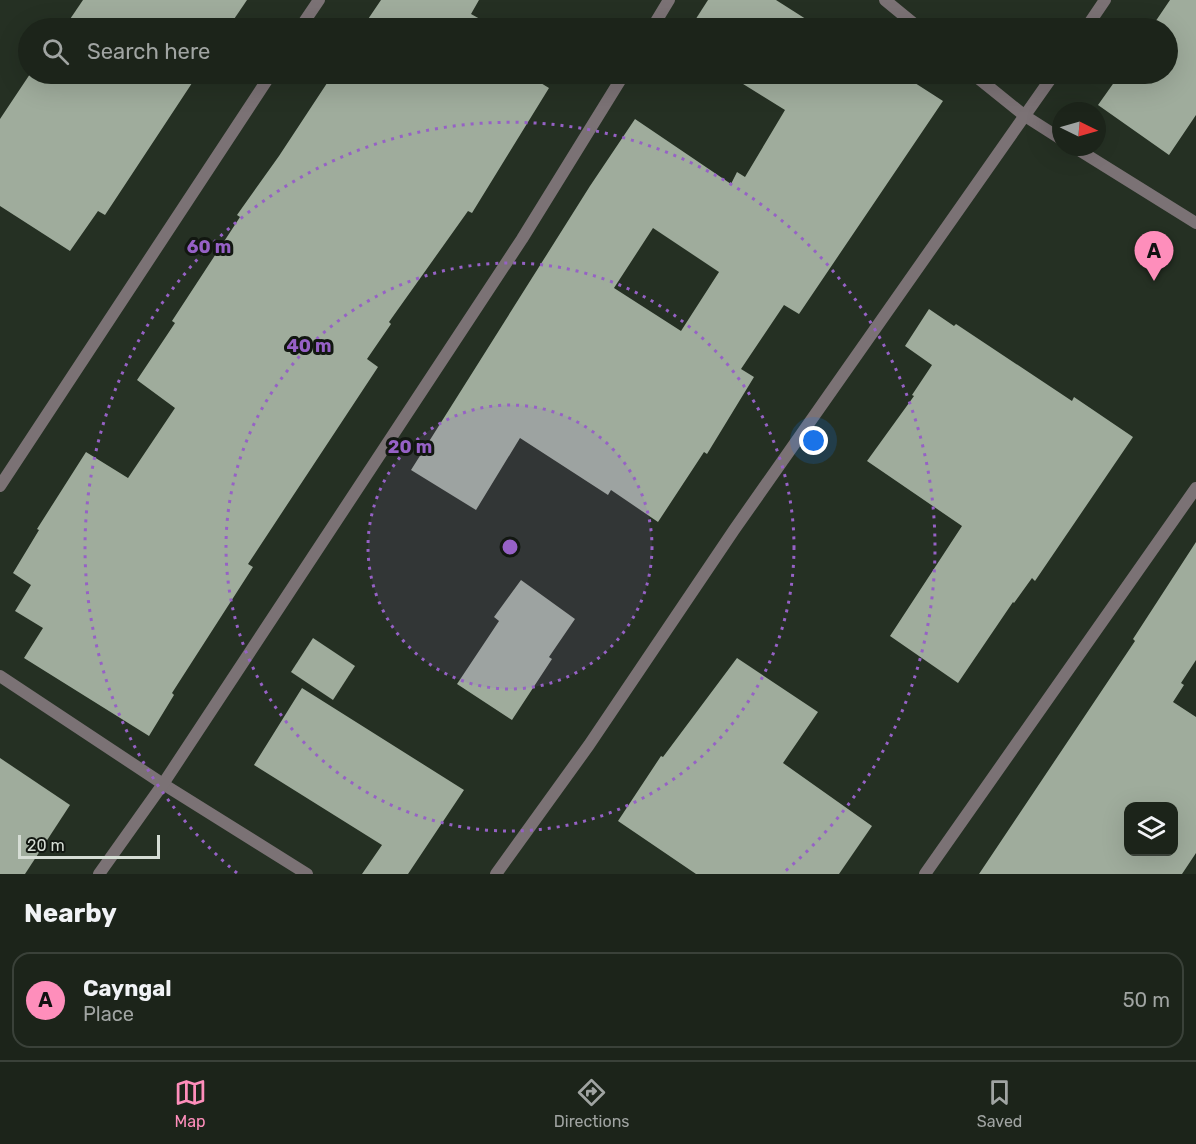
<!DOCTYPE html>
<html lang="en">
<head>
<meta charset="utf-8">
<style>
  body { margin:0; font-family:Rubik,sans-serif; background:#293027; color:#f1f3f6 }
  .controls { position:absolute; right:18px; bottom:18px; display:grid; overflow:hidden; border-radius:12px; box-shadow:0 6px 24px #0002 }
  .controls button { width:54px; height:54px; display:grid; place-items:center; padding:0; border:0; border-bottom:2px solid #3a4139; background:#1c241a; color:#f1f3f6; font:30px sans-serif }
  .compass { position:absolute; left:1052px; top:102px; width:54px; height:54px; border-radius:50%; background:#1c241a; box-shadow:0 6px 24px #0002; rotate:95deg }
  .scale { position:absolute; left:18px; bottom:15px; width:142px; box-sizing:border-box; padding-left:6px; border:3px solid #d6ddd5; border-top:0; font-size:16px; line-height:21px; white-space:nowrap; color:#d6ddd5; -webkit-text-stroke:4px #121711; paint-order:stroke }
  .you { position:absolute; left:814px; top:441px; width:21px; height:21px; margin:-15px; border:4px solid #fff; border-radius:50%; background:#1a73e8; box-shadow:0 0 0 9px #1a73e833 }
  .badge { display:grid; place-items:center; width:39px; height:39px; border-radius:50%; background:#fe8ebb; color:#111; font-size:20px; font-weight:700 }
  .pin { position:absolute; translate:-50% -50px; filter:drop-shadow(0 2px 3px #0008) }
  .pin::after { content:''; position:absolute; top:32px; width:21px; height:18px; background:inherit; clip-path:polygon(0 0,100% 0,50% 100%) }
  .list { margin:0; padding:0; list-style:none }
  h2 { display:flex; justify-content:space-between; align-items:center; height:78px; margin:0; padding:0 24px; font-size:26px }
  h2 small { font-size:20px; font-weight:400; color:#a0a4a2 }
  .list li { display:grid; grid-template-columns:39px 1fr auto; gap:18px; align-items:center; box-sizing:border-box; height:96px; margin:0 12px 12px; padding:0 12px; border:2px solid #3a4139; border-radius:18px }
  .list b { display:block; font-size:22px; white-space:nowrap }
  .list p { margin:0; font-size:20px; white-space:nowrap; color:#a0a4a2 }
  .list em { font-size:20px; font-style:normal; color:#a0a4a2 }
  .icon { flex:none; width:33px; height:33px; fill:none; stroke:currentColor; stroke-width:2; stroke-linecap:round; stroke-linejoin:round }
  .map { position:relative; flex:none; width:1196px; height:874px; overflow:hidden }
  .search { position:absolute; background:#1c241a; box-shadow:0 6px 24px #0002; left:18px; right:18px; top:18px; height:66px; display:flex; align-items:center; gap:15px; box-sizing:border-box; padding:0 21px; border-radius:33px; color:#a0a4a2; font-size:22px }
  .sheet { height:186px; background:#1c241a }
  nav { display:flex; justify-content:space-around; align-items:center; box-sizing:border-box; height:84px; border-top:2px solid #3a4139; background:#1c241a; font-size:16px; color:#a0a4a2 }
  nav a { display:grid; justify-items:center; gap:3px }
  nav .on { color:#fe8ebb }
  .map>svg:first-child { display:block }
  .building { fill:#9fac9c; fill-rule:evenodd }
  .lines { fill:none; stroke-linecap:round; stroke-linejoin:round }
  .street { stroke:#7b7275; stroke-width:12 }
  .ring { fill:none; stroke:#9661c6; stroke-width:3; stroke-dasharray:3 6 }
  .centre { fill:#9661c6; stroke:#121711; stroke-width:3 }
  .ring-label { font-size:18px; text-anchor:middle; font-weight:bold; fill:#9661c6; stroke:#121711; stroke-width:6; stroke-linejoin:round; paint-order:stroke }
</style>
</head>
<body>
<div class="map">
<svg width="1196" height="874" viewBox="0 0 1196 874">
  <rect width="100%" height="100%" fill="#253023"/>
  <g class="building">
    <polygon points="83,0 247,0 228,28 64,28"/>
    <polygon points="381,0 479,0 471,14 480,19 474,28 362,28"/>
    <polygon points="708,0 776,0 820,28 690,28"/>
    <polygon points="1170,0 1196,0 1196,115 1169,155 1098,105 1120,74 1167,74 1167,28 1151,28"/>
    <polygon points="30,74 198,74 105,215 98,211 70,251 0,206 0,119"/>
    <polygon points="333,74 526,74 549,88 472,213 468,211 389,322 391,324 367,359 378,367 248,564 253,567 172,693 174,695 149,736 24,658 43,628 15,611 31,585 13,573 39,530 37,529 86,452 128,478 175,408 137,380 175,323 172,321 240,217 237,215 279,156"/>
    <path d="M727,74H901L943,101L799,314L784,305L741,369L754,377L707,454L704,452L658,522L611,490L608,495L520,438L476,510L411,470L590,186L635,119L731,184L737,172L745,177L785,110ZM653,228L719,272L681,331L614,288Z"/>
    <polygon points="929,309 954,326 956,324 1072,401 1074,397 1133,437 1035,581 1032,578 1014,603 1013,602 958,683 890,636 962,526 867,461 914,396 912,395 932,365 905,346"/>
    <path d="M1196,542V660L1181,683L1184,685L1173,702L1196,717V853L1182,874H979L1135,641L1133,639ZM1128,807H1173V852H1128Z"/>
    <polygon points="521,580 575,619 549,657 552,659 512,720 457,684 499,621 494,617"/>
    <polygon points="313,638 355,666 333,700 291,672"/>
    <polygon points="737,658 818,712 783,763 872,826 839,874 696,874 618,821 661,756 663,757"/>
    <polygon points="302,688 464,790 408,874 362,874 382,845 254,765"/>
    <polygon points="0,758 70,805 25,874 0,874"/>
  </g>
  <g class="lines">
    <g class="street">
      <polyline points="885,0 919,28"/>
      <polyline points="300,28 319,0"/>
      <polyline points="652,28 669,0"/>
      <polyline points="1086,28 1105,0"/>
      <polyline points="973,74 1025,116 1061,139"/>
      <polyline points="1074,147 1196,223"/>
      <polyline points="0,486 271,74"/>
      <polyline points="0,676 163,784 307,874"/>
      <polyline points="99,874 163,784 522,239 624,74"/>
      <polyline points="496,874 589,745 734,530 1054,74"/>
      <polyline points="925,874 1196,488"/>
    </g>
  </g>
  <circle cx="510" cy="547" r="142" fill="#9661c6" fill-opacity=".12"/>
  <g class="ring">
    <circle cx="510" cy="547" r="142"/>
    <circle cx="510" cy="547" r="284"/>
    <path d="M237 873A425 425 0 1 1 783 873"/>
  </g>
  <circle cx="510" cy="547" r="9" class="centre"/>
  <g class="ring-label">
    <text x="209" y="253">60 m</text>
    <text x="309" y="352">40 m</text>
    <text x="410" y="453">20 m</text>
  </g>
</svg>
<div class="controls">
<button><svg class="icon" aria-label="layers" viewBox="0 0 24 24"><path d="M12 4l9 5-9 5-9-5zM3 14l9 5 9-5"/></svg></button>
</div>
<svg class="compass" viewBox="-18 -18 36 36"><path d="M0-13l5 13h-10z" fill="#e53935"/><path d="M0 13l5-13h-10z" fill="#a0a4a2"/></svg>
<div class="scale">20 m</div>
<div class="you"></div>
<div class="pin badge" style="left:1154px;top:281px">A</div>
<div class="search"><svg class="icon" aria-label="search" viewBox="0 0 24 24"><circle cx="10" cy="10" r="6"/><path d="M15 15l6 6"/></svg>Search here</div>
</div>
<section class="sheet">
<h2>Nearby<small></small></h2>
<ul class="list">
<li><span class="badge">A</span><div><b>Cayngal</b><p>Place</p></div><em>50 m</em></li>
</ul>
</section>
<nav>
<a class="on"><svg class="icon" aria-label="map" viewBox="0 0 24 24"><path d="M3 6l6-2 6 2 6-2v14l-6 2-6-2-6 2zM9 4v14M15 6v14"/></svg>Map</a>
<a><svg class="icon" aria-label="directions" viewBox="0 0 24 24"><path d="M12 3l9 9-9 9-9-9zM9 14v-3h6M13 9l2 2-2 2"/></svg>Directions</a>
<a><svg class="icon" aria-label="saved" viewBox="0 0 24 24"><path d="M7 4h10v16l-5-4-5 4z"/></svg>Saved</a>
</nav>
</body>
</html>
